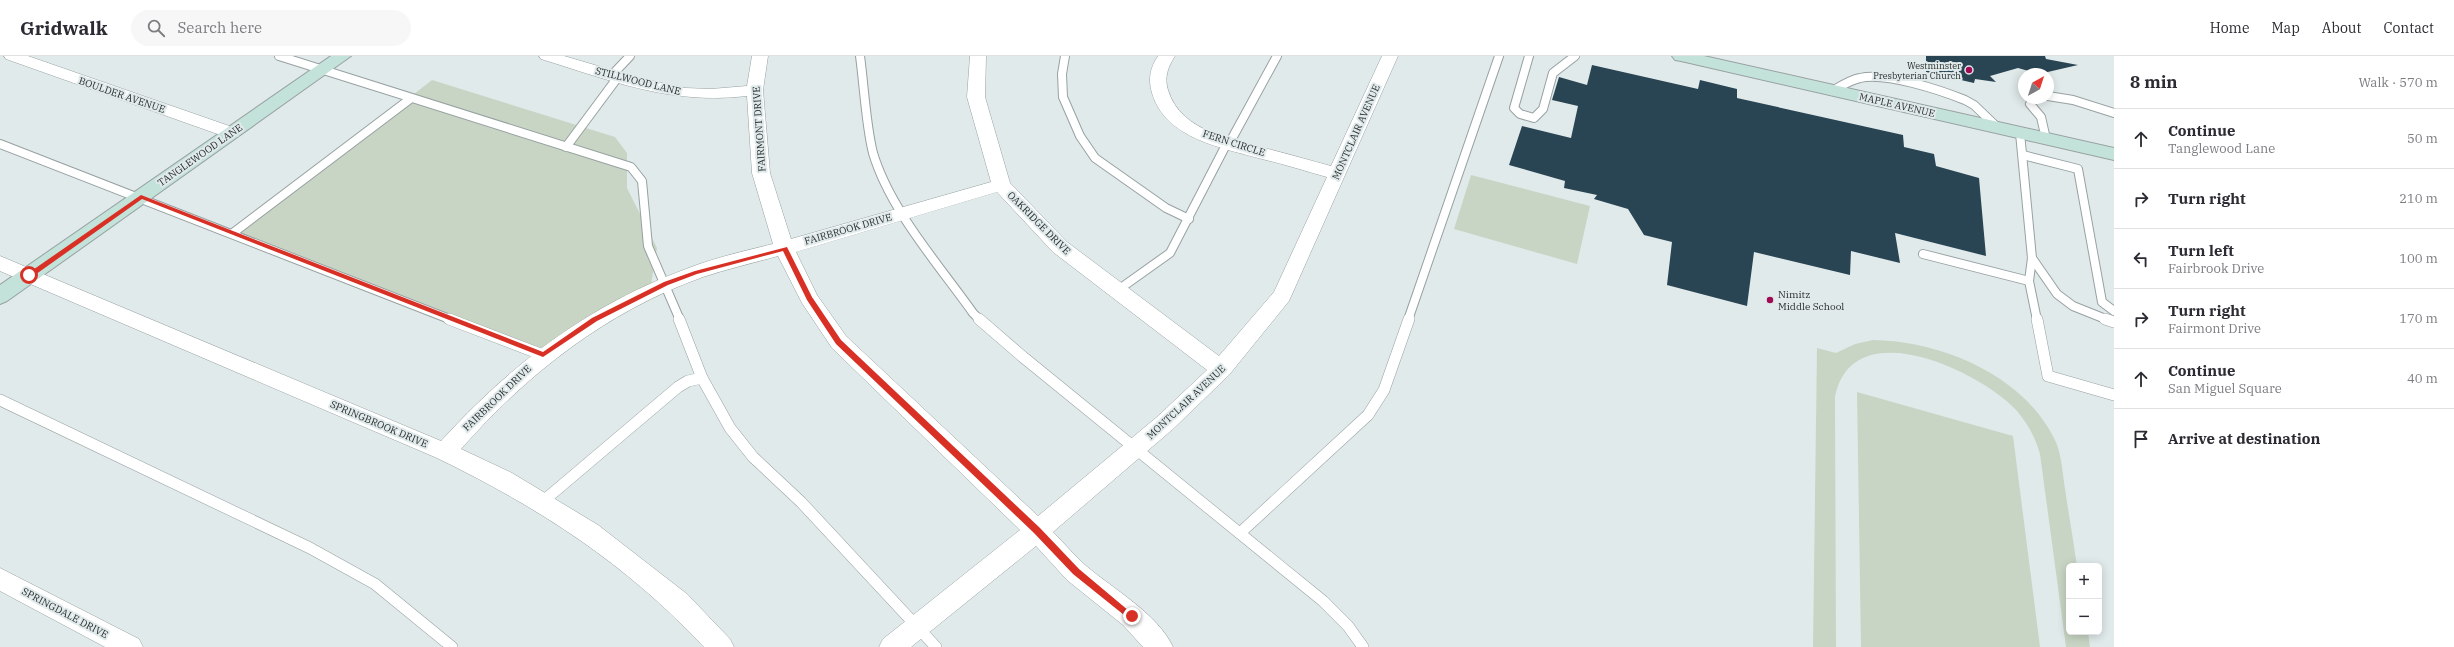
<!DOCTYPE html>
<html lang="en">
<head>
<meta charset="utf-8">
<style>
  body { margin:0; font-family:"IBM Plex Serif",serif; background:#f7f7f7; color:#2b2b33 }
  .controls { position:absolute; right:12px; bottom:12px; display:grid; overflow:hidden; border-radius:6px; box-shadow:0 2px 10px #0003 }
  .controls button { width:36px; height:36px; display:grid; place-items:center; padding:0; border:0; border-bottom:1px solid #e1e1e2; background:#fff; color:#2b2b33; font:20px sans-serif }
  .compass { position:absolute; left:2018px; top:12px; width:36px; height:36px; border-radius:50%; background:#fff; box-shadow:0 2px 10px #0003; rotate:39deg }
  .stop { position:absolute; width:12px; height:12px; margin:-9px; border:3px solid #d93025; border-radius:50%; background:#fff }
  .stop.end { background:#d93025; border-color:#fff; box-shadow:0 1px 4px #0008 }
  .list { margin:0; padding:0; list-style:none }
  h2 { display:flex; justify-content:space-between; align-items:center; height:52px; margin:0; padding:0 16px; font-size:17px }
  h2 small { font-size:13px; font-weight:400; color:#7c7c81 }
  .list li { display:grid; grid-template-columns:26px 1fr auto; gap:12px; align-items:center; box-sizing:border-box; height:60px; padding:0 16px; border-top:1px solid #e1e1e2 }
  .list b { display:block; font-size:15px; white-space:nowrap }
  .list p { margin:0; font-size:13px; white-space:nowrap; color:#7c7c81 }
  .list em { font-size:13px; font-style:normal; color:#7c7c81 }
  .icon { flex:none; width:22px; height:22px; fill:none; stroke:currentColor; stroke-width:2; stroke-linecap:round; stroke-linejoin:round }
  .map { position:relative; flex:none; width:2114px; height:591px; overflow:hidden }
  header { display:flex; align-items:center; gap:24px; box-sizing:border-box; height:56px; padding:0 20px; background:#fff; border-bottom:1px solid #e1e1e2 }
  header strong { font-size:19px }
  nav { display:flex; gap:22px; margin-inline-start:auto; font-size:14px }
  .search { width:280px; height:36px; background:#f7f7f7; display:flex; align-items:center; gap:10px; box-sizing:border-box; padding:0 14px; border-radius:22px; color:#7c7c81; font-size:15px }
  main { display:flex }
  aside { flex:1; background:#fff }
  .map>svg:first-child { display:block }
  .green { fill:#c8d5c4 }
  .building { fill:#294554 }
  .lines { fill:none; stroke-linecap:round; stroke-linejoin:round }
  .lane-far1-casing { stroke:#98a1a1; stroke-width:10 }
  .lane-casing { stroke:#98a1a1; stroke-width:12 }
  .street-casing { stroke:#98a1a1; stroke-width:1 }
  .secondary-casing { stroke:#98a1a1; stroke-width:2 }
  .lane-far1 { stroke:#fff; stroke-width:8 }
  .lane { stroke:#fff; stroke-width:11 }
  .street { fill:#fff; fill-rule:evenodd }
  .secondary { fill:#c3e2d9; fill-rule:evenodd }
  .route { fill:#d93025 }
  .poi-dot { fill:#9f0b53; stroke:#e1eaeb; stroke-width:1.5 }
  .labels { text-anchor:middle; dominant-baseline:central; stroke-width:4; stroke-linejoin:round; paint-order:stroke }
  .far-poi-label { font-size:9px; fill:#292d2d; stroke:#e1eaeb; text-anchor:end }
  .street-label { font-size:10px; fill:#292d2d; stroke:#e1eaeb }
  .poi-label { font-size:10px; fill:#292d2d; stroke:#e1eaeb; text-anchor:start }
</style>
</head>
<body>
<header>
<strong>Gridwalk</strong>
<div class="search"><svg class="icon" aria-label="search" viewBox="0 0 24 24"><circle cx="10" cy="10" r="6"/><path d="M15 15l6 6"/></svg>Search here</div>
<nav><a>Home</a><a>Map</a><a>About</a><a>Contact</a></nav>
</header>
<main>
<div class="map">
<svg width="2114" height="591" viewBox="0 0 2114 591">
  <rect width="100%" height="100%" fill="#e1eaeb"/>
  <g class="green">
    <polygon points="432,24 615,81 627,97 627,132 657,192 650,235 543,298 234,178"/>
    <polygon points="1471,119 1590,150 1577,208 1454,173"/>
    <path d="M1873,284C1940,285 2022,318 2054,382C2061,395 2062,412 2064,426C2068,454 2073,482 2077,510H2069V576H2088L2090,591H2066L2040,398C2035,381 2028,368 2017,355C1979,314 1852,255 1835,341L1836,591H1813L1817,292L1836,297L1855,288Z"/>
    <polygon points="1857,336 2013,380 2040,591 1861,591"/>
  </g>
  <g class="building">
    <polygon points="1926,0 2045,0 2046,3 2078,9 2039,18 2018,12 1990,20 1996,26 1975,23 1974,27 1926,16"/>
    <polygon points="1592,9 1698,33 1700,24 1737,33 1737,42 1903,79 1904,91 1934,98 1936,110 1979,122 1986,200 1895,177 1900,207 1851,195 1850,219 1754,196 1747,250 1667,229 1672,186 1644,179 1628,153 1594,143 1597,139 1564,132 1565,125 1509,109 1522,70 1571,82 1578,50 1552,44 1559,21 1587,29"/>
  </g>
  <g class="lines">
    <g class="lane-far1-casing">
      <g id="lane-far1">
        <polyline points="279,0 631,111 642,125 648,190 680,264"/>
        <path d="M860,0C864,29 866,70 873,97C890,154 939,209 973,257L980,264"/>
        <polyline points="1065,0 1062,18 1063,41 1080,80 1095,102 1166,152 1189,163"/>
        <polyline points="1529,0 1514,52 1520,58 1534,62 1543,53 1553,17 1575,0"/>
        <polyline points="612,19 630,0"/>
        <path d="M1832,35C1841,30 1850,24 1860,22C1886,16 1940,34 1965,44L1974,49L1998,72"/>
        <polyline points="2048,40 2073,44 2114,57"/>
        <polyline points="2036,42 2030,48 2041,61 2046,83"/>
        <polyline points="2020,77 2032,202 2029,225 2037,264"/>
        <polyline points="0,88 452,264"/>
        <polyline points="1229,88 1277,0"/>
        <polyline points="566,91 618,21"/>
        <polyline points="2023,99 2078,113 2102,246 2114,255"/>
        <polyline points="233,177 410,43"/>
        <polyline points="1923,198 2029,225"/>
        <polyline points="2032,202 2057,238 2073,250 2108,264"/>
        <polyline points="1118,234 1170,197 1227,87"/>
        <polyline points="1408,264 1499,0"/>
      </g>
    </g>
    <g class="lane-casing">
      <g id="lane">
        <polyline points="449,263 543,299"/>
        <polyline points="679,263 702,322 730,372 753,401 801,446 936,591"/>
        <polyline points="979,263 1023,301 1323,545 1348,570 1363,591"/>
        <polyline points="2037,263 2048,320 2114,339"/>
        <polyline points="2105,263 2114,266"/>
        <polyline points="0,344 310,492 375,528 452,591"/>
        <polyline points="541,447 678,331 688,325 702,322"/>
        <polyline points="1240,477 1368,359 1384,334 1409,263"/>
      </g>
    </g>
    <g class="street-casing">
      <g id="street">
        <polygon points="4,0 28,0 238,73 241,77 238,81 226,81 6,3"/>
        <path d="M539,0H564L639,22L685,32L711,33L747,30L752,0H768L763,34L770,117L791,183L991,126L967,41L970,0H986L985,41L1010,127L1067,186L1219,300L1274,236L1327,121C1305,115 1284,108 1262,103C1223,92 1165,83 1152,37C1148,23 1150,12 1158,0H1175C1168,11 1164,21 1168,34C1181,77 1236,84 1272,94C1292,99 1312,105 1331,110L1382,0H1398L1289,245L1229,319L1173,373L1053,476C1064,487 1074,499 1085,509C1113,533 1158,558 1173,591H1143L1123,569L1067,524L1036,490L911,591H879L883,583L1020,474L832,292L802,247L778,200C753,207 727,213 703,221C607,255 527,318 461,393L512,417L598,469L687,538L730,583L734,591H704C626,508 540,452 437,402L0,215V200L441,385C511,308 589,249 686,213C714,202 744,195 773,188L752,117L747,40C671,49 612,25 541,3ZM997,136L1053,196L1207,314L1157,361L1038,460L846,280L817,239L796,196Z"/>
        <polygon points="0,512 139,583 143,591 105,591 0,535"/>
      </g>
    </g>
    <g class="secondary-casing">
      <g id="secondary">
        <polygon points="331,0 351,0 7,245 0,248 0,229"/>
        <polygon points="1672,0 1704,0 2114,92 2114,104 1681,5 1675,4"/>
      </g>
    </g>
    <use href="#lane-far1" class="lane-far1"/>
    <use href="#lane" class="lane"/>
    <use href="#street" class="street"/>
    <use href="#secondary" class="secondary"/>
  </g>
  <polygon class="route" points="141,139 543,296 592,262 664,226 695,215 787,191 812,241 841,284 1040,472 1079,513 1135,560 1132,564 1129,563 1073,518 1034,477 836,288 807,244 783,195 697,218 668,229 597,265 543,301 142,143 32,221 27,221 27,218"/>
  <g class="poi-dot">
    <circle cx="1969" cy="14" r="4"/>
    <circle cx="1770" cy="244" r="4"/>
  </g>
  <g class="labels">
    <g class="far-poi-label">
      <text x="1961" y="9">Westminster<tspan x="1961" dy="10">Presbyterian Church</tspan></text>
    </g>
    <g class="street-label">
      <text transform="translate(638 25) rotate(14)">STILLWOOD LANE</text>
      <text transform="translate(122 39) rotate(19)">BOULDER AVENUE</text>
      <text transform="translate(1897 49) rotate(13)">MAPLE AVENUE</text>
      <text transform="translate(759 73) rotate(-94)">FAIRMONT DRIVE</text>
      <text transform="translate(1356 76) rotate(-66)">MONTCLAIR AVENUE</text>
      <text transform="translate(1234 87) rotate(18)">FERN CIRCLE</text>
      <text transform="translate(200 99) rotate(-35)">TANGLEWOOD LANE</text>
      <text transform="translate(1039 167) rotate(45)">OAKRIDGE DRIVE</text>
      <text transform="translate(848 173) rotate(-16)">FAIRBROOK DRIVE</text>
      <text transform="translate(497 342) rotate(-44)">FAIRBROOK DRIVE</text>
      <text transform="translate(1186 346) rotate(-43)">MONTCLAIR AVENUE</text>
      <text transform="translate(379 368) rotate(23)">SPRINGBROOK DRIVE</text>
      <text transform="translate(65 557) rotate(28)">SPRINGDALE DRIVE</text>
    </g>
    <g class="poi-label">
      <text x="1778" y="238">Nimitz<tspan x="1778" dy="12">Middle School</tspan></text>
    </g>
  </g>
</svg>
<div class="controls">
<button>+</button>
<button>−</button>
</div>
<svg class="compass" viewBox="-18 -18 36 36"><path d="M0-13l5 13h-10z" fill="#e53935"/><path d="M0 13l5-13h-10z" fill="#7c7c81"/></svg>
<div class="stop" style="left:29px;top:219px"></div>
<div class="stop end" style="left:1132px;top:560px"></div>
</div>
<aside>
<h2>8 min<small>Walk · 570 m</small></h2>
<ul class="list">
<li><svg class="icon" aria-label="ahead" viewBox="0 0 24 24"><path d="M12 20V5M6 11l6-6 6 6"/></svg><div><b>Continue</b><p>Tanglewood Lane</p></div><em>50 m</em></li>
<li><svg class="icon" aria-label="right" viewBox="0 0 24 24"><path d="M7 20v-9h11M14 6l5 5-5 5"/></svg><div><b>Turn right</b></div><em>210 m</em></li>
<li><svg class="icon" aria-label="left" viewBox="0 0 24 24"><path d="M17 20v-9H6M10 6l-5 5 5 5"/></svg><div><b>Turn left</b><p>Fairbrook Drive</p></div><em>100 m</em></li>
<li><svg class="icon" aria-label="right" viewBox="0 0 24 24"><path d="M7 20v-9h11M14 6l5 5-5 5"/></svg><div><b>Turn right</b><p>Fairmont Drive</p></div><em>170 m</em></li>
<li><svg class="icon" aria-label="ahead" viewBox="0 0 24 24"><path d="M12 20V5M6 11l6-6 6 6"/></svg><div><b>Continue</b><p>San Miguel Square</p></div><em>40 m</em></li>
<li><svg class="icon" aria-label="arrive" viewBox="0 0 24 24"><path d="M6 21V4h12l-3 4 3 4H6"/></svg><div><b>Arrive at destination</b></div></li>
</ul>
</aside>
</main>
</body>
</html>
